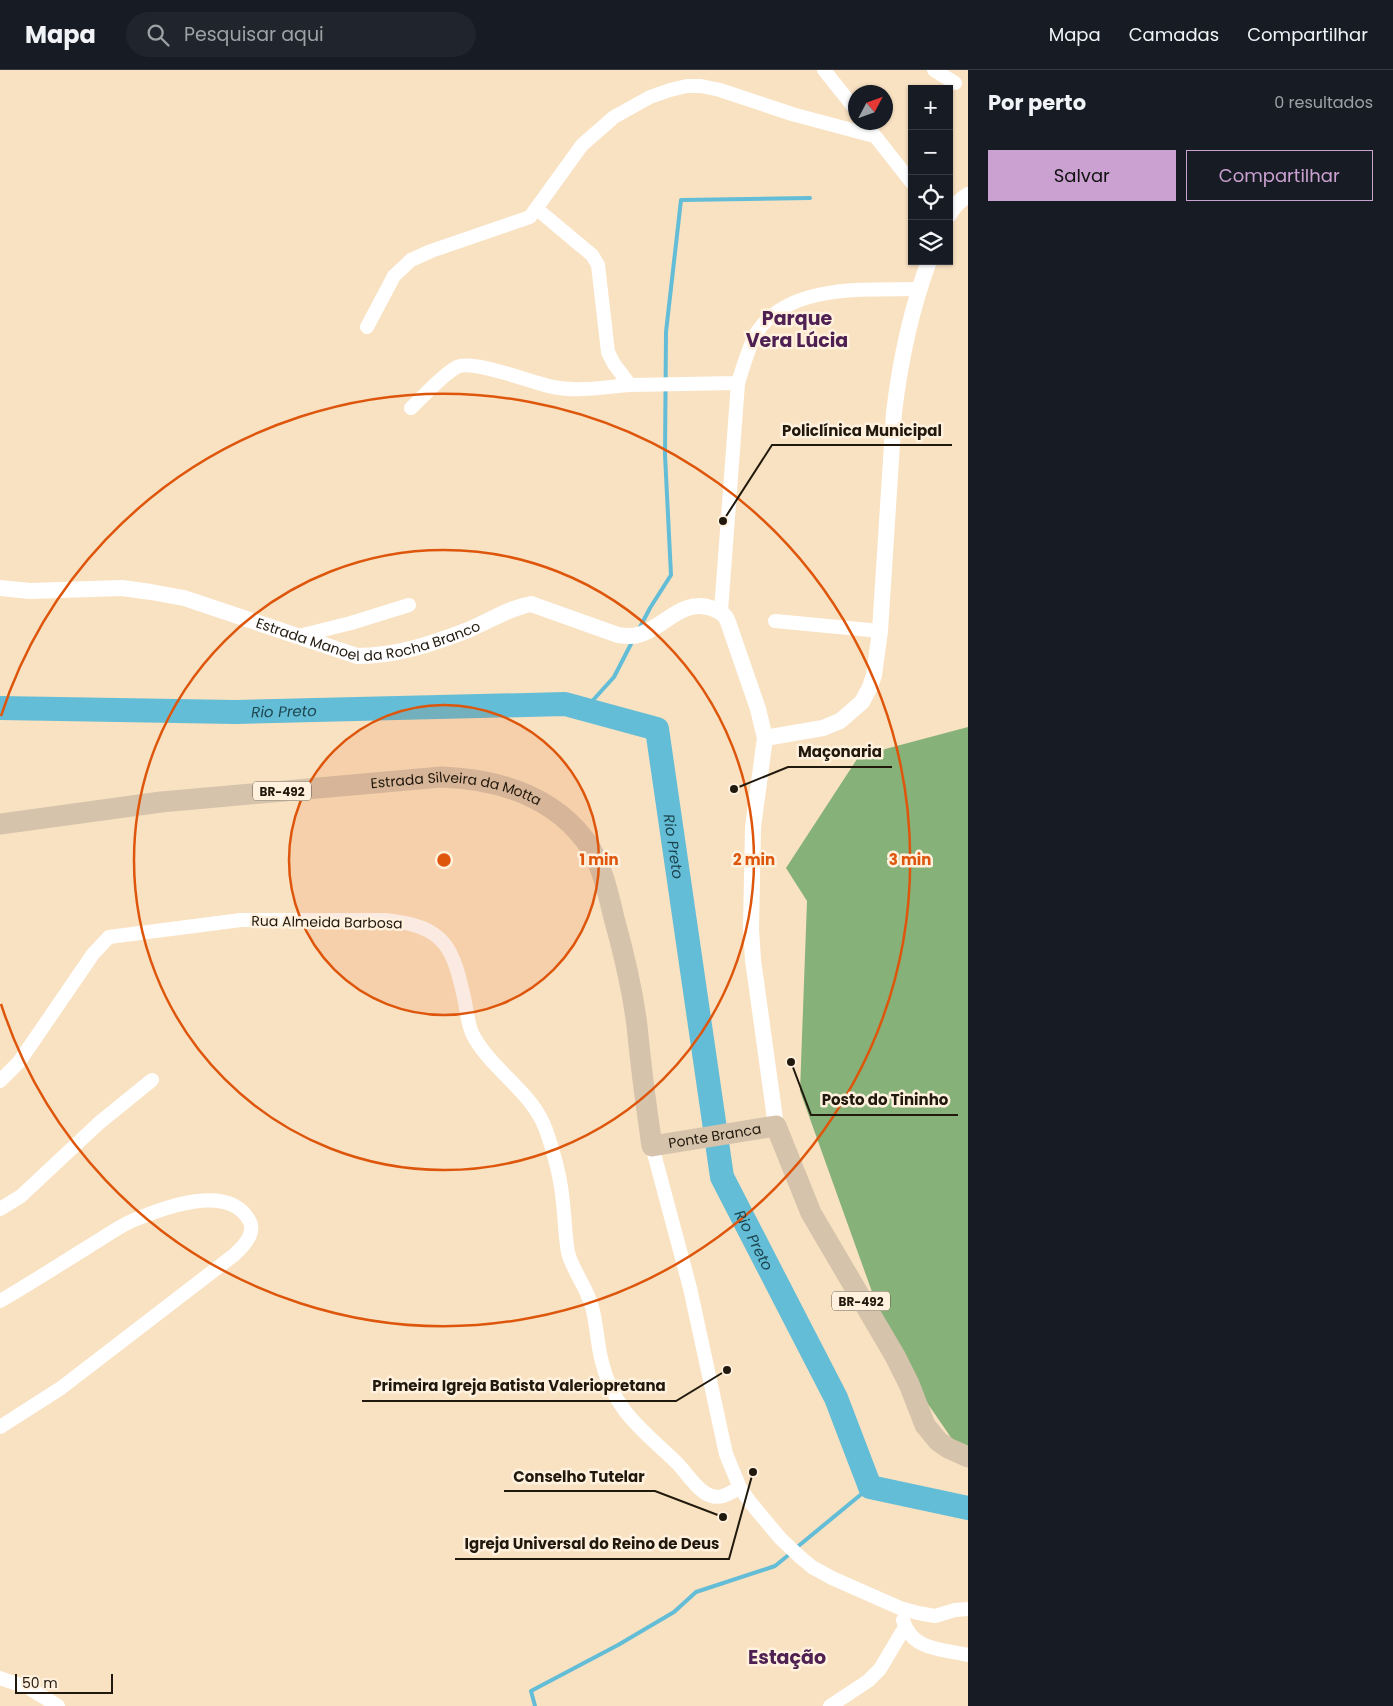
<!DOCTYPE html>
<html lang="pt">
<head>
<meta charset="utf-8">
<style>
  body { margin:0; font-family:Poppins,sans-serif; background:#20242c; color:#f1f3f6 }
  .controls { position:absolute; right:15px; top:15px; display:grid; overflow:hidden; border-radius:0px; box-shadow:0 1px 4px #0004 }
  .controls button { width:45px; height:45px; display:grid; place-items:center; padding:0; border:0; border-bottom:1px solid #363941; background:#171b24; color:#f1f3f6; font:25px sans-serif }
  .compass { position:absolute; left:848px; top:15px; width:45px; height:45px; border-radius:50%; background:#171b24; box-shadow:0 1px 4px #0004; rotate:49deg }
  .scale { position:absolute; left:15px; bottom:12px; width:98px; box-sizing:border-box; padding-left:5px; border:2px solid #21190d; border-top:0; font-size:14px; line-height:18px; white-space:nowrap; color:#21190d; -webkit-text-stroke:4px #fff1de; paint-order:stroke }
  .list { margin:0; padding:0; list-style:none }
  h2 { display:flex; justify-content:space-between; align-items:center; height:65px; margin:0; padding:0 20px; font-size:21px }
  h2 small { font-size:16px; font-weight:400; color:#9ea1a6 }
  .actions { display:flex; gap:10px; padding:15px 20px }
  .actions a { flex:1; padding:11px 0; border:1px solid #cba1d1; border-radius:0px; text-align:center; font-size:18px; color:#cba1d1 }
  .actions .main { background:#cba1d1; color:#111 }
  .icon { flex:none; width:28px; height:28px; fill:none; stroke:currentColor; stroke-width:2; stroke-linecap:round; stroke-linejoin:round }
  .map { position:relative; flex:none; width:968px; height:1636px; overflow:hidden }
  header { display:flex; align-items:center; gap:30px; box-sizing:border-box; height:70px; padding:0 25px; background:#171b24; border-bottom:1px solid #363941 }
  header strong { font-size:24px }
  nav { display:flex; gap:28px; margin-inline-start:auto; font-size:18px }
  .search { width:350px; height:45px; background:#20242c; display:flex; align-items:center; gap:12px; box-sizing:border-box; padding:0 18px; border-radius:28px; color:#9ea1a6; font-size:19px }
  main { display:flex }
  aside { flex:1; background:#171b24 }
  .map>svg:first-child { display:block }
  .forest { fill:#86b178 }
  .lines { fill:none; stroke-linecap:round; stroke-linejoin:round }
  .stream { stroke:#64bdd6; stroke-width:4 }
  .river { stroke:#64bdd6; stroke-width:24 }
  .minor { stroke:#fff; stroke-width:14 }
  .tertiary { stroke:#fff; stroke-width:16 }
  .primary { stroke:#d6c3ac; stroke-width:21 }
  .ring { fill:none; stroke:#de560c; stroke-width:2.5 }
  .labels { text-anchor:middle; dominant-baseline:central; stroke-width:5; stroke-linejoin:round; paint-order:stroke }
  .shield { fill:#fff1de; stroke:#645a4c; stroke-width:1 }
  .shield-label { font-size:12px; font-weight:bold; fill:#21190d }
  .street-label { font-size:14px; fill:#21190d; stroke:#fff1de }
  .water-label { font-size:15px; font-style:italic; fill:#1d4651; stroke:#fff1de }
  .district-label { font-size:19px; font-weight:bold; fill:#4f2052; stroke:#fff1de }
  .centre { fill:#de560c; stroke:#fff1de; stroke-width:2.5 }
  .ring-label { font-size:15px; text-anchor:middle; font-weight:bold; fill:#de560c; stroke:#fff1de; stroke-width:5; stroke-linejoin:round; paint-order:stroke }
  .leader { fill:none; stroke:#21190d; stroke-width:2 }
  .callout-dot { fill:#21190d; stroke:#fff1de; stroke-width:2 }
  .callout-label { font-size:15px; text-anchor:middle; font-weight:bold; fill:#21190d; stroke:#fff1de; stroke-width:5; stroke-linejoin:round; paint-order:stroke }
</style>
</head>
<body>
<header>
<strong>Mapa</strong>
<div class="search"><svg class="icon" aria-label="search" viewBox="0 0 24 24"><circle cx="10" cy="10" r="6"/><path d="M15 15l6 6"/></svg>Pesquisar aqui</div>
<nav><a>Mapa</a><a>Camadas</a><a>Compartilhar</a></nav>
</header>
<main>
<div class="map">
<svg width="968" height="1636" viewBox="0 0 968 1636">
  <rect width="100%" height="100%" fill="#f9e2c2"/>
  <polygon class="forest" points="968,657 968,1384 963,1385 895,1286 800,1021 807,831 786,798 859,686"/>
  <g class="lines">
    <g class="stream">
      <polyline points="639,559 650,538 671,505 665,385 666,262 681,130 810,128"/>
      <polyline points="585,639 614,607 632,572"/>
      <polyline points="796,1478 870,1417"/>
      <polyline points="535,1636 531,1621 618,1575 674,1542 696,1522 775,1496 791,1483"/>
    </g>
    <path class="river" id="s1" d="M0,638L235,642L565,634L657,659L722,1107L836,1328L870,1417L968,1438"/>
    <g class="minor">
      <polyline points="824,0 856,40"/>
      <polyline points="934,0 955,13"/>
      <polyline points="864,52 912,113"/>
      <path d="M537,139L592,185L598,195L608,282L614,294L630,315L738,313C742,300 750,273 757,262C790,213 867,220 918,219"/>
      <polyline points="367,257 394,206 411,190 431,181 530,147 582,75 614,47 650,27 670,20 687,16 701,16 720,20 792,44 874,66"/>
      <path d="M411,338C423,327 443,304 457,297C474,289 532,313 553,317C578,322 605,317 630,315"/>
      <polyline points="721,541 738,313"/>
      <polyline points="775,551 880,561"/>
      <polyline points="299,566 351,553 409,535"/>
      <path d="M0,1011L19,992L93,884L109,867L241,850H385C446,856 453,877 465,932C467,942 468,956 473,965C492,1001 532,1021 546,1060C554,1083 561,1108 563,1133C565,1149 565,1166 568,1182C571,1198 587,1217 592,1237C597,1255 597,1274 602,1292C613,1340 644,1361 677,1393C689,1405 703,1432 723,1426C729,1424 735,1420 740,1418"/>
      <polyline points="652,1076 690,1218 726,1384 740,1418 750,1432 780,1468 799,1486 812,1497 832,1508 900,1538 918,1543 935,1546 955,1540 968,1539"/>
      <polyline points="0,1139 21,1126 99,1053 152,1010"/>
      <path d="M0,1231C31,1213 61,1194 91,1175C105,1167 119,1156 134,1150C165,1137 228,1113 249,1150C257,1163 243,1177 234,1185L61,1318L0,1357"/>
      <path d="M903,1550C912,1581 942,1579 968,1585"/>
      <polyline points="0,1608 29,1618 58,1636"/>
      <polyline points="830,1636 868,1611 880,1599 905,1557"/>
    </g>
    <g class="tertiary">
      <path d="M949,145C953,137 960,130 968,125"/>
      <path id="s2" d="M0,518L30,521L122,518L151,522L184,528L357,586C396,586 432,574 468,560C489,551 509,538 531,534L618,565C625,566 631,567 638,565C664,558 681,528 711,538C720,541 725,544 728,552L758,639L765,668L753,757L751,859L753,890L776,1056"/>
      <path d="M765,668L823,658L840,651L862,632L870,617L874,605L880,561L894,343C900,291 911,240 929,191"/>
    </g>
    <path class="primary" id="s3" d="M0,754L161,732L441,707C496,709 550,724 585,770C601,791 608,822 614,848C623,880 631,914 636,948C638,963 639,978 641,993C644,1021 648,1048 652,1076L776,1056L811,1143L895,1286L909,1314L925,1355L938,1371L948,1378L968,1387"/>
  </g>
  <circle cx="444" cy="790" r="155" fill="#de560c" fill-opacity=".12"/>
  <g class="ring">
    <circle cx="444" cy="790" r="155"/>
    <circle cx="444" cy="790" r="310"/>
    <path d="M1 646A466 466 0 1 1 1 934"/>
  </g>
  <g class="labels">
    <g class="shield">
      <rect x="253" y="711.5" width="58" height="19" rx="4"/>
      <rect x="832" y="1221.5" width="58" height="19" rx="4"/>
    </g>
    <g class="shield-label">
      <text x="282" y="721">BR-492</text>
      <text x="861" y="1231">BR-492</text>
    </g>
    <g class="street-label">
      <text stroke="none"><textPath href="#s2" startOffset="378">Estrada Manoel da Rocha Branco</textPath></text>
      <text stroke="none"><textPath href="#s3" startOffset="460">Estrada Silveira da Motta</textPath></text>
      <text transform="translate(327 852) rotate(1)">Rua Almeida Barbosa</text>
      <text stroke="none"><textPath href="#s3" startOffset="985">Ponte Branca</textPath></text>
    </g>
    <g class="water-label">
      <text stroke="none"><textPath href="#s1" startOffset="284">Rio Preto</textPath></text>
      <text stroke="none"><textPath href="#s1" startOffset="779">Rio Preto</textPath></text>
      <text stroke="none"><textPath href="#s1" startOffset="1184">Rio Preto</textPath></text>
    </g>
    <g class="district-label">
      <text x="797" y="248">Parque<tspan x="797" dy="22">Vera Lúcia</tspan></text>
      <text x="787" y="1587">Estação</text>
    </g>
  </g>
  <circle cx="444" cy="790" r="8" class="centre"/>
  <g class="ring-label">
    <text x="599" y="795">1 min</text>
    <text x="754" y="795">2 min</text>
    <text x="910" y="795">3 min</text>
  </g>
  <path class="leader" d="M723 451L772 375H952M734 719L788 697H892M791 992L811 1045H958M727 1300L676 1331H362M723 1447L655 1421H504M753 1402L729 1489H455"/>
  <g class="callout-dot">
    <circle cx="723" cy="451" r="5"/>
    <circle cx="734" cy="719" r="5"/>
    <circle cx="791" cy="992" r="5"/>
    <circle cx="727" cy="1300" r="5"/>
    <circle cx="723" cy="1447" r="5"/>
    <circle cx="753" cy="1402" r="5"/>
  </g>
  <g class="callout-label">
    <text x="862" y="366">Policlínica Municipal</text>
    <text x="840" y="687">Maçonaria</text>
    <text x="885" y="1035">Posto do Tininho</text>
    <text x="519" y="1321">Primeira Igreja Batista Valeriopretana</text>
    <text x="579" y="1412">Conselho Tutelar</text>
    <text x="592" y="1479">Igreja Universal do Reino de Deus</text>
  </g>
</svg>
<div class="controls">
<button>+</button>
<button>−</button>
<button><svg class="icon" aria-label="locate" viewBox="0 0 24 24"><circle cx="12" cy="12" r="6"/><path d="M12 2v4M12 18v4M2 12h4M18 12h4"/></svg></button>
<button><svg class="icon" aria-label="layers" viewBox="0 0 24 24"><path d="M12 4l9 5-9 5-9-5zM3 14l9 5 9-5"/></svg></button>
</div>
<svg class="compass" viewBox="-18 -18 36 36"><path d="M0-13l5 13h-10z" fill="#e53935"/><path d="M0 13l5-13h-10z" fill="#9ea1a6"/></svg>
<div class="scale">50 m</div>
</div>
<aside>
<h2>Por perto<small>0 resultados</small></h2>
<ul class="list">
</ul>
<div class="actions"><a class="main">Salvar</a><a>Compartilhar</a></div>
</aside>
</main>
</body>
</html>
